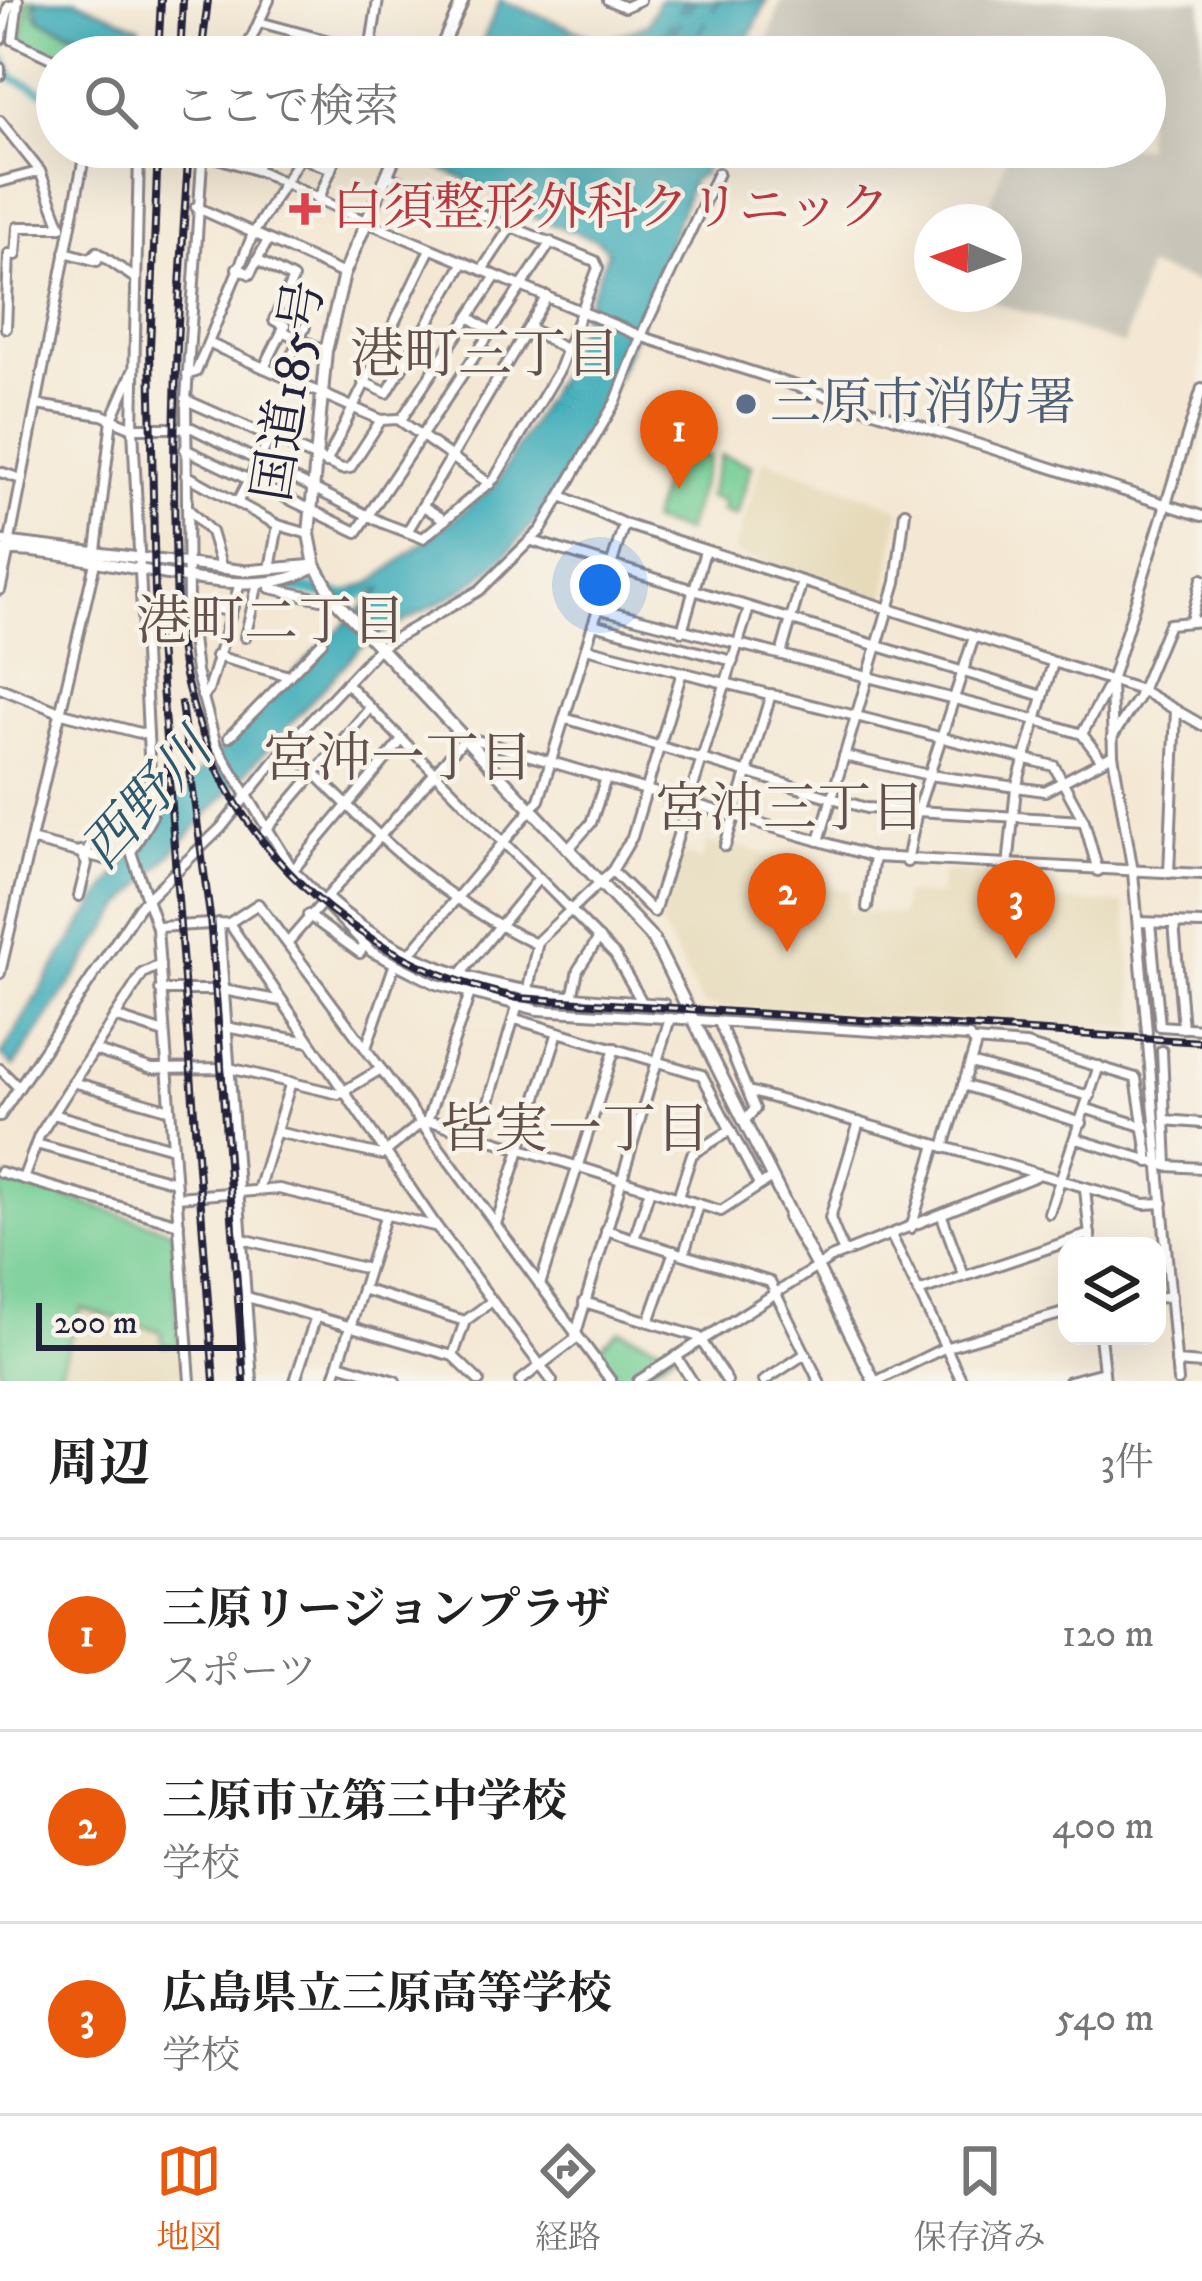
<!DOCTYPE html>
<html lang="ja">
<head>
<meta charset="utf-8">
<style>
  body { margin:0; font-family:"IM FELL DW Pica","Noto Serif JP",serif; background:#f2f2f2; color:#222 }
  .controls { position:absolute; right:36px; bottom:36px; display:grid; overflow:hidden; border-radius:24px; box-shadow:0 12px 48px #0002 }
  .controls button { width:108px; height:108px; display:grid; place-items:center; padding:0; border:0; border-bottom:3px solid #e0e0e0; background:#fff; color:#222; font:60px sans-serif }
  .compass { position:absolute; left:914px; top:204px; width:108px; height:108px; border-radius:50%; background:#fff; box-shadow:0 12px 48px #0002; rotate:272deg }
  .scale { position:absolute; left:36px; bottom:30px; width:207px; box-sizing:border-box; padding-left:12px; border:6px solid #22223b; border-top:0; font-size:33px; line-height:42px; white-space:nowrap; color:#22223b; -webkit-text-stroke:9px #f7f3e8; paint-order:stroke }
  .you { position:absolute; left:600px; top:585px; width:42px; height:42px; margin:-30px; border:9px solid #fff; border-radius:50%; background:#1a73e8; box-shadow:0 0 0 18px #1a73e833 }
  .badge { display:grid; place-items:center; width:78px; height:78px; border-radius:50%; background:#ea580c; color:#fff; font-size:39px; font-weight:700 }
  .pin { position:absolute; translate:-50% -99px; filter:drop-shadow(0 3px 6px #0008) }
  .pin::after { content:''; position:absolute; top:63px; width:42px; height:36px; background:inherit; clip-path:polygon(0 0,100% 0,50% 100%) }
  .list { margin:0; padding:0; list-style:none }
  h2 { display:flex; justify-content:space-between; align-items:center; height:156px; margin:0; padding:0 48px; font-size:51px }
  h2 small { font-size:39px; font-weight:400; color:#767676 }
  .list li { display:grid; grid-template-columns:78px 1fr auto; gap:36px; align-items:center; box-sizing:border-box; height:192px; padding:0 48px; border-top:3px solid #e0e0e0 }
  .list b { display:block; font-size:45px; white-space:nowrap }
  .list p { margin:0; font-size:39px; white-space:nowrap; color:#767676 }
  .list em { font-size:39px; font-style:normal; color:#767676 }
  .icon { flex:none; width:66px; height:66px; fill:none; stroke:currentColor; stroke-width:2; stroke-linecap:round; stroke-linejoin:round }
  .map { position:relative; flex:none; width:1202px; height:1381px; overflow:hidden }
  .search { position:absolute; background:#fff; box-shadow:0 12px 48px #0002; left:36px; right:36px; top:36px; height:132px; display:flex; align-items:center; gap:30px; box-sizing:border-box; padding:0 42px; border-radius:66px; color:#767676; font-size:45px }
  .sheet { height:732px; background:#fff }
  nav { display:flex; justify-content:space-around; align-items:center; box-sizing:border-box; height:168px; border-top:3px solid #e0e0e0; background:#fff; font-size:33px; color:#767676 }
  nav a { display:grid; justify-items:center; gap:6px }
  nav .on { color:#ea580c }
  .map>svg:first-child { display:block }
  .built { fill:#e6daba }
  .industrial { fill:#c8c4b8 }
  .green { fill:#75ce95; stroke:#4c7868; stroke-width:3 }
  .water { fill:#3babb8; stroke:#2e667a; stroke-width:3 }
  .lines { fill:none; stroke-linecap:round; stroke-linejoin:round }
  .canal { stroke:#3babb8; stroke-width:8 }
  .river { stroke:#3babb8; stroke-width:12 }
  .ferry { stroke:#2c596d; stroke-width:3; stroke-dasharray:15 12; stroke-linecap:butt }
  .minor-casing { stroke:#8b8588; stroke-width:14 }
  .major-casing { stroke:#8b8588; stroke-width:15 }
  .highway-casing { stroke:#8b8588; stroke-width:16 }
  .minor { stroke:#fff; stroke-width:8 }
  .major { stroke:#fff; stroke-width:9 }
  .highway { stroke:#fff; stroke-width:10 }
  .rail-casing { stroke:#22223b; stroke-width:8 }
  .rail { stroke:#f7f3e8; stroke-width:3; stroke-dasharray:9; stroke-linecap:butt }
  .health-dot { fill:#e0444e; stroke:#f7f3e8; stroke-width:4.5 }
  .service-dot { fill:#5c6f8a; stroke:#f7f3e8; stroke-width:4.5 }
  .labels { text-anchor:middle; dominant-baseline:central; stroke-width:9; stroke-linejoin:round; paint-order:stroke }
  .health-label { font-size:51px; fill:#be3a42; stroke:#f7f3e8; text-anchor:start }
  .street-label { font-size:51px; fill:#22223b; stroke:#f7f3e8 }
  .service-label { font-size:51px; fill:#4e5e75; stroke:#f7f3e8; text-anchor:start }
  .neighbourhood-label { font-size:54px; fill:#62504d; stroke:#f7f3e8 }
  .water-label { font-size:54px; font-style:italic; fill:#2c596d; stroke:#f7f3e8 }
</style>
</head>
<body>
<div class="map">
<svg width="1202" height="1381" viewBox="0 0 1202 1381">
  <rect width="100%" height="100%" fill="#f7f3e8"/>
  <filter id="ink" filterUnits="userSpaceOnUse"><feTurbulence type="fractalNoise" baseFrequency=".00833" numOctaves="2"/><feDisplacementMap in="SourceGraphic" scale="24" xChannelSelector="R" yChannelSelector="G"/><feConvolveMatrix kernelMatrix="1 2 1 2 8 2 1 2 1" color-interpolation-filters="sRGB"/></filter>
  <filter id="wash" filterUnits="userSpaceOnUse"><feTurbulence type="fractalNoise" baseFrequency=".004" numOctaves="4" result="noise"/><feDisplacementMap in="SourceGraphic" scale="48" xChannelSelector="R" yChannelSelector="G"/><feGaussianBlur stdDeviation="2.7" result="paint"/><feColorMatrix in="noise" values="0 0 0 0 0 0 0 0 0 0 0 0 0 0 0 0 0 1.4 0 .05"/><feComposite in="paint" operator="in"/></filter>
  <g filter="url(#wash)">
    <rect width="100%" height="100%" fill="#f4e8d4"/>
    <g class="built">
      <polygon points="764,459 900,508 884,604 734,552"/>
      <polygon points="720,841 807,866 803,882 848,890 847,910 902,915 904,894 940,895 941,872 1030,874 1030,899 1124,904 1137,1029 703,1006 660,923 681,853 702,860 707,842 719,847"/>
      <polygon points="0,1174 173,1231 183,1381 0,1381"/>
    </g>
    <polygon class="industrial" points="781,0 1202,0 1202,284 1147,267 1124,345 969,294 1004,294 1004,222 984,222 1010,147 1145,147 1145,57 763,57"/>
    <g class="green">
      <polygon points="27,0 35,0 33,11 40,20 130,57 58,57 22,41"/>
      <polygon points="676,447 709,457 686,532 650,521"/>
      <polygon points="721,455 752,465 736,516 722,511 724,502 708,497"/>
      <polygon points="0,1176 173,1231 179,1345 163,1346 160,1331 81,1308 56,1381 0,1381"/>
      <polygon points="620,1330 675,1352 630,1381 620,1381 596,1350"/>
    </g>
    <g class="water">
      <polygon points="35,0 76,0 140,27 139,57 40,19"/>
      <polygon points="500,0 604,41 648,24 659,0 767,0 740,57 476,57"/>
      <path d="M437,147H712L703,174L693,179C644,303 596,471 497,563C454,603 405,615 359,649L124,905L14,1067L1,1055C30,1009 57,960 88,915C168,795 276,685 383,589L349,602L343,593L373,582L495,486L560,373L608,252L597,240L532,217L533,208L434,166Z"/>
    </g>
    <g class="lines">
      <polyline class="canal" points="0,54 13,78 57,98"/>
      <g class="river">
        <polyline points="106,559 127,562"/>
        <polyline points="208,574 243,578"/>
        <polyline points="292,587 347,597 361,594"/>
      </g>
      <g class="ferry">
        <polyline points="649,57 687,0"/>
        <polyline points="658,57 694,0"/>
        <polyline points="685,57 719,0"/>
      </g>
    </g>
  </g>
  <g filter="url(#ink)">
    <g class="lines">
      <g class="minor-casing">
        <g id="minor">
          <polyline points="18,0 13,40 57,61"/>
          <polyline points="608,0 625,7 640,0"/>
          <polyline points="259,22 388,57"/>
          <polyline points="1,39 9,6 17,5"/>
          <polyline points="243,57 269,0"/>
          <polyline points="369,57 378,0"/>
          <polyline points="0,68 0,75"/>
          <polyline points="0,121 40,171 61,227"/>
          <polyline points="104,147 145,159 198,157"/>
          <polyline points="203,147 186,400 188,604 196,672 216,745 293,870 372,952 436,984 538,1010 969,1037 976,1044 944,1147"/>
          <polyline points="379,147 396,154"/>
          <polyline points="139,153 133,428 152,816 131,852 157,928 190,1381"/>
          <polyline points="139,153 193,150 262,172 367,222 643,337 1202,516"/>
          <polyline points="255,170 267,147"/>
          <polyline points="0,182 38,172"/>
          <polyline points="318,201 340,147"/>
          <polyline points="196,207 344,274"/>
          <polyline points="65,252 97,261"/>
          <polyline points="92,257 97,252 136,279"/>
          <polyline points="257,260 293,279 274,320 285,326 264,368"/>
          <polyline points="237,268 250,274 268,240"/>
          <polyline points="482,270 510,228"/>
          <polyline points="469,317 489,330"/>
          <polyline points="6,328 9,254 16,255 18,227 61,227"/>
          <polyline points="530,328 566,350"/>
          <polyline points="282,331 326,351"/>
          <polyline points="208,343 381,420"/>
          <polyline points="290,359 305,327"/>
          <polyline points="187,374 196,372 253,234 300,157 331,169"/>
          <polyline points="363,382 387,393 464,262"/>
          <polyline points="186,400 342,469 350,468 381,420 398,419 490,484"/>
          <polyline points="36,405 102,415 133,428 192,428 383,523 423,538 495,478 558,372 598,268 595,261 387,176"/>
          <polyline points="401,420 496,276"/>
          <polyline points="185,449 357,532 551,242"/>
          <polyline points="326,463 430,249"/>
          <polyline points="0,472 21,479"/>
          <polyline points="186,475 278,525 309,534"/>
          <polyline points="562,496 624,524 1141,690 1202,725"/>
          <polyline points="237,503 270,438"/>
          <polyline points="423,506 445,520"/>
          <polyline points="188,509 211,532 222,569"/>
          <polyline points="407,532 547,296"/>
          <polyline points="10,540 86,147"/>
          <polyline points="532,541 1043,696"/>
          <polyline points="270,569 278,525"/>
          <polyline points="271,582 270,588 321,599"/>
          <polyline points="188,604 231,611"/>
          <polyline points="598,608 1036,720 1082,734 1101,759"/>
          <polyline points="1191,620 1202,579"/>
          <polyline points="593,624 733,661"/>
          <polyline points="682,631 705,551"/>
          <polyline points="245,637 258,583"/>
          <polyline points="586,648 1054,766 1084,821 1098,871"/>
          <polyline points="781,654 802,581"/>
          <polyline points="216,656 289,676"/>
          <polyline points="346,683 615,955 642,1002"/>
          <polyline points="0,688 62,713 148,735"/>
          <polyline points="202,696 208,691 240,583"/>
          <polyline points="564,718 866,808 1084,821"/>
          <polyline points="1082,734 1110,683"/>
          <polyline points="229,737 322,642"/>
          <polyline points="1112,737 1138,698 1169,624 1202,621"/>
          <path d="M287,746C369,826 429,894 536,944"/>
          <polyline points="844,756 929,775 1045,791 1113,755"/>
          <polyline points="265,831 370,708"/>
          <polyline points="34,841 113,861"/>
          <polyline points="819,841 896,582 905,512"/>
          <polyline points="725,846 771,694"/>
          <polyline points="570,847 591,823 606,778"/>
          <polyline points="87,851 104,818"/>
          <polyline points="907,862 916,815 974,637"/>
          <polyline points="1008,867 1016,788 1053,663"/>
          <polyline points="293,870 402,740"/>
          <polyline points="612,871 654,912 749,608"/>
          <polyline points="1169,873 1176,710"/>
          <polyline points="79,896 87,864 80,851"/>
          <path d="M328,899C425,987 539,996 664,1004"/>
          <polyline points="867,907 874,857"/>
          <polyline points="308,915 360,953 364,945"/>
          <polyline points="1138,922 1202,924"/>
          <polyline points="219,923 252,1381"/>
          <polyline points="229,923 258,904 421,1123 434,1122 721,1211 770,1179"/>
          <polyline points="1150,923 1160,1026 1202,1029"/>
          <polyline points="1174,923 1183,1028"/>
          <polyline points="157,927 229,923 437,1227 552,1381"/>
          <polyline points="289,941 466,737 874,857 1202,874"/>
          <polyline points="408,956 539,800 624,524"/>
          <polyline points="0,973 94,567 112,419 133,371"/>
          <polyline points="458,977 539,878"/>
          <polyline points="160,990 223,990 282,1001"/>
          <polyline points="527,994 538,941 612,871 632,837 682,672"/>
          <polyline points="572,998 578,970 599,938"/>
          <polyline points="115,1017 161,1032"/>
          <polyline points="515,1019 702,1075 759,1185"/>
          <polyline points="719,1022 755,1109 747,1118"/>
          <polyline points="225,1027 310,1042"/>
          <polyline points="1147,1032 1133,872 1113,755 1111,681 1202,388"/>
          <polyline points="974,1041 1026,1045 1136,1078 1149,1162"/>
          <polyline points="1148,1044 1178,1381"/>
          <polyline points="366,1048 394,966"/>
          <polyline points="94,1050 152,1069 229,1068 339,1094 381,1069"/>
          <polyline points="1162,1051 1167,1166"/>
          <polyline points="970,1063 1090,1096"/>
          <polyline points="0,1069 18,1087"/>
          <polyline points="73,1082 167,1109"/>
          <polyline points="963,1085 1082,1123"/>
          <polyline points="752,1092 1144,1204 1163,1203"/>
          <polyline points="1087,1109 1145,1127"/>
          <polyline points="53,1114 169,1147"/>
          <polyline points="0,1116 139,907 221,828 287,746 380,647 480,590 541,530 616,401 645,327 718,173"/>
          <polyline points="1165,1120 1202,1123"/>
          <polyline points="427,1121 469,996"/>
          <polyline points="276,1132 382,1155 421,1123 611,1381"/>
          <polyline points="479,1136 517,1007"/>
          <polyline points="1077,1139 1167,1166 1202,1168"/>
          <polyline points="36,1144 172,1181"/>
          <polyline points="0,1172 179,1224"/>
          <polyline points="23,1179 39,1136 143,973 160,965"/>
          <polyline points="1085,1189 1091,1246"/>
          <polyline points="258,1190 291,1082"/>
          <polyline points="177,1197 279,1189 434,1226"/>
          <polyline points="678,1197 692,1154 731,1130"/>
          <polyline points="1049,1213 1099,1066"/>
          <polyline points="942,1216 964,1276"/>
          <polyline points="496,1224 558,1032"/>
          <polyline points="911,1228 936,1145"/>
          <polyline points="606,1230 770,1282 819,1381"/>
          <polyline points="891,1235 962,1381"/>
          <polyline points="242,1239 368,1269"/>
          <polyline points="634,1239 650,1189"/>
          <polyline points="844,1253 830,1218 859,1122"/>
          <polyline points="684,1254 699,1204"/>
          <polyline points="540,1285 615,1048"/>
          <polyline points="362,1289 465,1321"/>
          <polyline points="918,1292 1090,1234"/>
          <polyline points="247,1297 453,1356 479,1381"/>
          <polyline points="1157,1298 1171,1296"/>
          <polyline points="584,1302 699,1337 727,1381"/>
          <polyline points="649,1322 674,1251"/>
          <polyline points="1100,1336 1105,1381"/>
          <polyline points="453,1356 465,1321 492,1301"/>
          <polyline points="676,1356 692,1381"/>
          <polyline points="1176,1362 1202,1364"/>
          <polyline points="339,1364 395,1381"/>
          <polyline points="295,1381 316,1316"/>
          <polyline points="333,1381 386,1214"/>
          <polyline points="520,1381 574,1340 670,1018"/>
          <polyline points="638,1381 831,1258 1036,1176"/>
          <polyline points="764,1381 805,1354"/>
          <polyline points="877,1381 944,1348 1067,1312"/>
          <polyline points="1069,1381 1104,1372"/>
        </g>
      </g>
      <g class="major-casing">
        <g id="major">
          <polyline points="0,541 246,571 315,565"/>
          <path d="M0,551C77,544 257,615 315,565"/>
          <polyline points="0,589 9,546"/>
        </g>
      </g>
      <g class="highway-casing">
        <g id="highway">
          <polyline points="437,57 463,0"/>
          <polyline points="399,147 344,274 326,351 309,534 315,565 335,600 653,939 874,1381"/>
          <polyline points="789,1217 815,1263"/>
        </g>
      </g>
      <use href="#minor" class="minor"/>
      <use href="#major" class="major"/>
      <use href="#highway" class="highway"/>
      <g class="rail-casing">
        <g id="rail">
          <polyline points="158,57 161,0"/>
          <polyline points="180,57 183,0"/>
          <polyline points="201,57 208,0"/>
          <polyline points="158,147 150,348 155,592 214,1381"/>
          <path d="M189,147C180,277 171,408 175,539C177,587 175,637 187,684C227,849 356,962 518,998L1202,1042"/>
          <polyline points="181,704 210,916 244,1381"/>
        </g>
      </g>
      <use href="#rail" class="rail"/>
    </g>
  </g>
  <path class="health-dot" d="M299 191h12v12h12v12h-12v12h-12v-12h-12v-12h12z"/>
  <circle class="service-dot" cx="746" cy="404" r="12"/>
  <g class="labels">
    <g class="health-label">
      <text x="332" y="209">白須整形外科クリニック</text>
    </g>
    <g class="street-label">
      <text transform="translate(290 391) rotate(-81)">国道185号</text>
    </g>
    <g class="service-label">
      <text x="770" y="404">三原市消防署</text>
    </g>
    <g class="neighbourhood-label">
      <text x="485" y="356">港町三丁目</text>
      <text x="271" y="623">港町二丁目</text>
      <text x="398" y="760">宮沖一丁目</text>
      <text x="790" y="810">宮沖三丁目</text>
      <text x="575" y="1131">皆実一丁目</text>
    </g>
    <g class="water-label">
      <text transform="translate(148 801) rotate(-48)">西野川</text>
    </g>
  </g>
</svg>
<div class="controls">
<button><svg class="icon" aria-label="layers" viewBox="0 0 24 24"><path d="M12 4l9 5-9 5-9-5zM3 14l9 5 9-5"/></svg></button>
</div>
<svg class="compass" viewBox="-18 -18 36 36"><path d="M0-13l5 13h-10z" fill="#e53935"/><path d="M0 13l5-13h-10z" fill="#767676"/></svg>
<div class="scale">200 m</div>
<div class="you"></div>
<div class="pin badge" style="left:679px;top:489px">1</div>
<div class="pin badge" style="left:787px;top:952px">2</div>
<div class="pin badge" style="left:1016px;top:959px">3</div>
<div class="search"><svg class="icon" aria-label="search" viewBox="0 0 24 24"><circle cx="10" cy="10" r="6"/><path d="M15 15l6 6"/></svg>ここで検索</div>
</div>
<section class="sheet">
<h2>周辺<small>3件</small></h2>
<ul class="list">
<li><span class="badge">1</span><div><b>三原リージョンプラザ</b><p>スポーツ</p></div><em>120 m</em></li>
<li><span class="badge">2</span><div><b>三原市立第三中学校</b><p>学校</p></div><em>400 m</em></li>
<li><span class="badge">3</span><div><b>広島県立三原高等学校</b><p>学校</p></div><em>540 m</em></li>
</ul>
</section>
<nav>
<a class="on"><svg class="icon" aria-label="map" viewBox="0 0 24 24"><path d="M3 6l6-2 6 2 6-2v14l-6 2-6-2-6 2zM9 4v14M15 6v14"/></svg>地図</a>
<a><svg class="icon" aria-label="directions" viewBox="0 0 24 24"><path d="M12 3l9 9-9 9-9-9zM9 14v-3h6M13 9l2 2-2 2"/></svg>経路</a>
<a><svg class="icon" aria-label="saved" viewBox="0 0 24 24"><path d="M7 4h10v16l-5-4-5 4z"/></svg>保存済み</a>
</nav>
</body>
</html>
